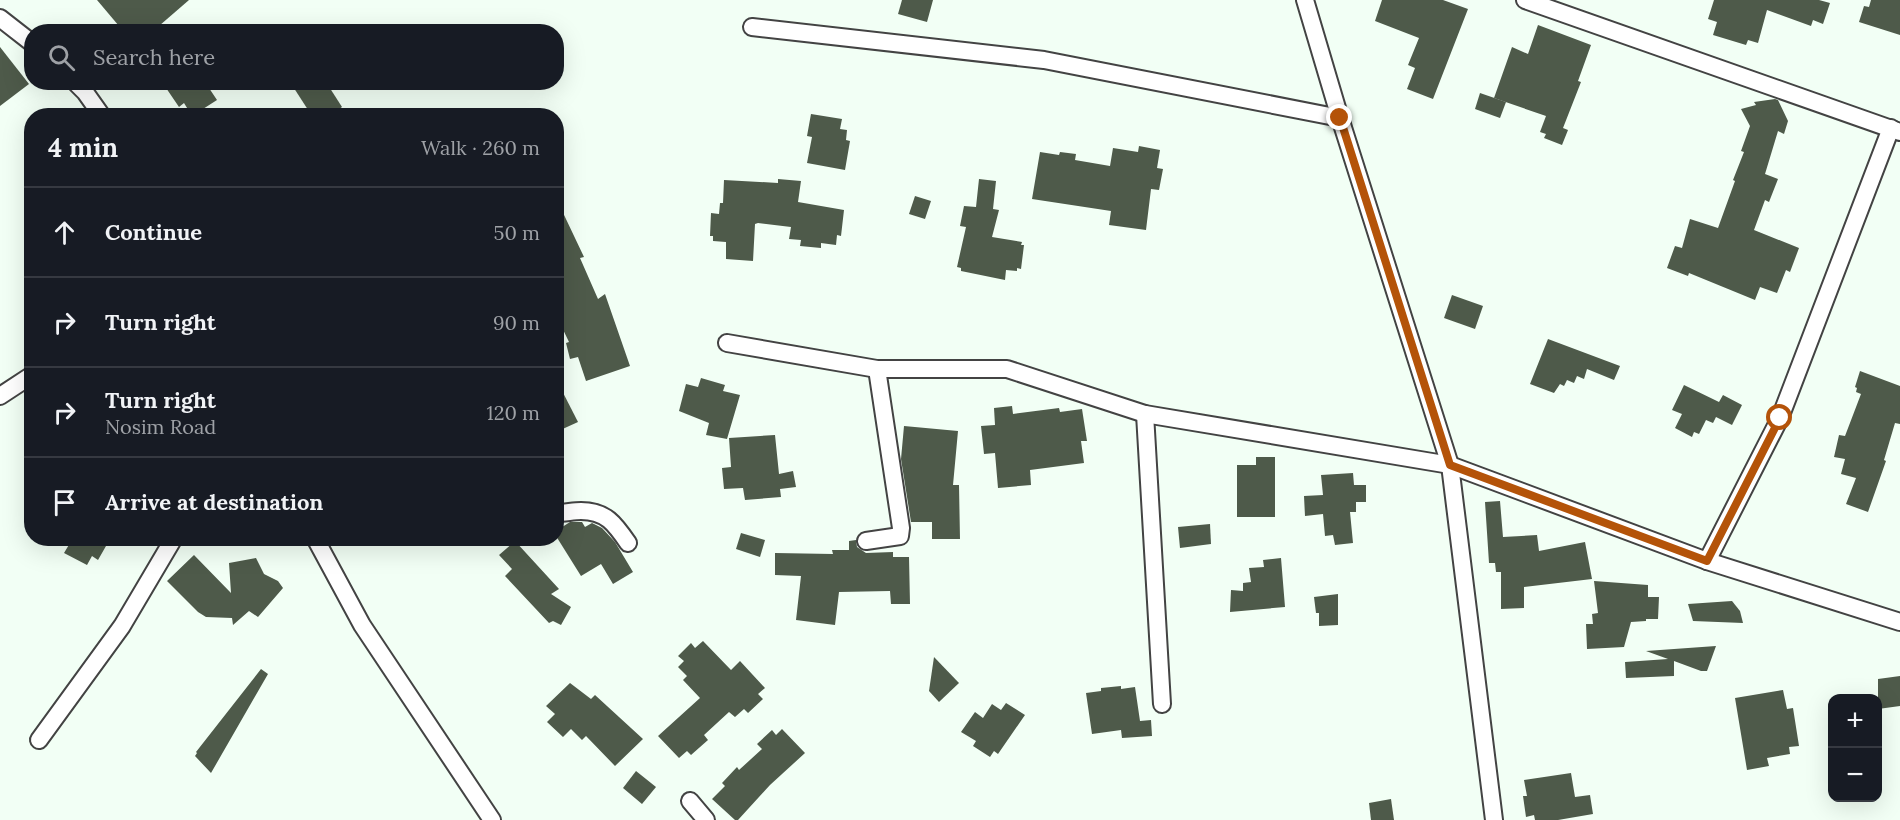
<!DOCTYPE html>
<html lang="en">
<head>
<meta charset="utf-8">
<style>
  body { margin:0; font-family:Lora,serif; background:#242831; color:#f1f3f6 }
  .controls { position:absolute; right:18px; bottom:18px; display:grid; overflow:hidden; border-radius:12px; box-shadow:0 6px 24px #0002 }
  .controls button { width:54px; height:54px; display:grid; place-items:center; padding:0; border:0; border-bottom:2px solid #363941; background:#171b24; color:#f1f3f6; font:30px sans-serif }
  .stop { position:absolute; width:18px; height:18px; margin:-14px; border:4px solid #b45309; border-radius:50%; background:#fff }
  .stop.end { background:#b45309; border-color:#fff; box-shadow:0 2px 6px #0008 }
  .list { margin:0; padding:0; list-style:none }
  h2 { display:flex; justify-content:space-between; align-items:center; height:78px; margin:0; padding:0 24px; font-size:26px }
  h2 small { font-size:20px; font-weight:400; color:#9ea1a6 }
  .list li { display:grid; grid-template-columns:39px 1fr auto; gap:18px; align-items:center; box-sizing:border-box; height:90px; padding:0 24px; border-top:2px solid #363941 }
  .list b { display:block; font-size:22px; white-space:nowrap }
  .list p { margin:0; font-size:20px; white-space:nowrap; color:#9ea1a6 }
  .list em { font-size:20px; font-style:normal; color:#9ea1a6 }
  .icon { flex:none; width:33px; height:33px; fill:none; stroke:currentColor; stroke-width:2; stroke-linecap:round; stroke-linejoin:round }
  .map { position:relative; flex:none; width:1900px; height:820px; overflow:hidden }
  .search { position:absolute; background:#171b24; box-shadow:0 6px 24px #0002; left:24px; top:24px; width:540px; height:66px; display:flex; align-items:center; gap:15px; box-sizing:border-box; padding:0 21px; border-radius:24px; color:#9ea1a6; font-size:22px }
  .panel { position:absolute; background:#171b24; box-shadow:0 6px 24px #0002; left:24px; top:108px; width:540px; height:438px; border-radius:24px }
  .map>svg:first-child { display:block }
  .building { fill:#4e5a4a }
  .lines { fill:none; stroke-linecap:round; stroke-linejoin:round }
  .minor-casing { stroke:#434343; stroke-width:20 }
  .minor { stroke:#fff; stroke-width:16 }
  .route { stroke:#b45309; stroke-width:8 }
</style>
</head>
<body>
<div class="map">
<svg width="1900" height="820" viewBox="0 0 1900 820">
  <rect width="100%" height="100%" fill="#f2fff5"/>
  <g class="building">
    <polygon points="97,0 189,0 152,32 124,32"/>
    <polygon points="902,0 933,0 927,22 898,14"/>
    <polygon points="1382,0 1443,0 1468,9 1433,99 1407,89 1415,68 1408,65 1419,38 1375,21"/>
    <polygon points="1714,0 1819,0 1830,3 1823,24 1813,20 1811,26 1767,10 1758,43 1748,40 1746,45 1713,35 1717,22 1708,19"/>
    <polygon points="1871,0 1900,0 1900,35 1859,22 1864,6 1869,7"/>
    <polygon points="1538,25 1591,45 1578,81 1581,82 1563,128 1568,130 1562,145 1544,138 1546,134 1540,132 1546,116 1494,98 1512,47 1528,54"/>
    <polygon points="0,47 29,84 0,106"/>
    <polygon points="162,82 205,82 217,100 192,116 184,103 179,107"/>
    <polygon points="290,82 326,82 342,107 330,116 312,116"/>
    <polygon points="1480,93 1506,102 1500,118 1475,109"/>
    <polygon points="1775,99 1778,100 1788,121 1784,134 1778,131 1765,174 1778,179 1769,202 1765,200 1754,230 1799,248 1790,272 1786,270 1777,293 1760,287 1755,300 1689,273 1688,276 1667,268 1675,246 1682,248 1690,219 1718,228 1735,181 1733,180 1744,152 1741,151 1750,126 1741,109 1756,105 1754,102"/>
    <polygon points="811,114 842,119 840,129 847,130 846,140 850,141 845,170 807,163 812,137 807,136"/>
    <polygon points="1139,146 1160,150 1157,168 1163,169 1159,190 1151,189 1146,230 1109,225 1111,211 1032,199 1040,152 1059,155 1060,152 1076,154 1075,160 1110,166 1113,148 1138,152"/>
    <polygon points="778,179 801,181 798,202 844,210 841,236 837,235 836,245 821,243 821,248 800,246 801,240 789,239 791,227 758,223 755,224 753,261 726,259 726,242 713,241 713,236 710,236 711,213 719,214 720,203 723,203 724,180 778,183"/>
    <polygon points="979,179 996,181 993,209 999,210 992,237 1022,242 1021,245 1024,245 1021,269 1017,268 1017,271 1006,270 1005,280 961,271 961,268 957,267 966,227 960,226 964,206 976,207"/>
    <polygon points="915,196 931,201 925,219 909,214"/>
    <polygon points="556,198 584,257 580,258 598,299 605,294 630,366 586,381 578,357 570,359 566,343 569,342 556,315"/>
    <polygon points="1452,295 1483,306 1475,329 1444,318"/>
    <polygon points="1548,339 1620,366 1614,380 1587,369 1584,379 1577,376 1574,383 1567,380 1564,386 1560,384 1554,393 1530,384"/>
    <polygon points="1860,371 1900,386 1900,424 1895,423 1884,460 1886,461 1868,512 1846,504 1856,478 1841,474 1845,459 1834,457 1839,435 1845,436 1861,394 1856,392 1857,388 1855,387"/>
    <polygon points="701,378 725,385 723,391 740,395 727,439 706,435 709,423 679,411 686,384 698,387"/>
    <polygon points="556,379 578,422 556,432"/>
    <polygon points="1684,385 1719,402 1723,395 1742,405 1732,425 1716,417 1713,423 1706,420 1699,434 1694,432 1692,437 1675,428 1682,414 1672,410"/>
    <polygon points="1012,406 1013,414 1059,408 1060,412 1082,409 1087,441 1081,441 1084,463 1030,470 1031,485 998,488 995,453 984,454 981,426 995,425 994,408"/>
    <polygon points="904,426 958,431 953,485 959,485 960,539 932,539 932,522 911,522 901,459"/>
    <polygon points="775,435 779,474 793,471 796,487 780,489 781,497 745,500 743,488 724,489 722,468 731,467 729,438"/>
    <polygon points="1256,457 1275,457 1275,517 1237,517 1237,465 1256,465"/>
    <polygon points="1353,473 1354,485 1366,485 1366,502 1356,502 1356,512 1350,512 1353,543 1335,545 1333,535 1325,536 1323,514 1305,516 1304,496 1323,495 1321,475"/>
    <polygon points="1500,501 1503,537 1537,535 1539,551 1585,542 1592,579 1524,587 1524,608 1501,609 1501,572 1496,572 1495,563 1489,563 1485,502"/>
    <polygon points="570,522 582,522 585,527 592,523 602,528 615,542 633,572 613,584 601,564 581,576 556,536 556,531"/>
    <polygon points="1210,524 1211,544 1180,548 1178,527"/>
    <polygon points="741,533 765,540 760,557 736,549"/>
    <polygon points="61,538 102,538 100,542 106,546 98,560 92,556 87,565 64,553 70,543"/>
    <polygon points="856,540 857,547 866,553 893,552 893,557 909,557 910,604 891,604 890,591 839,592 835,625 796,620 801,576 775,575 775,553 833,554 832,550 849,550 849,541"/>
    <polygon points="515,541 559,589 551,594 571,607 561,625 553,621 549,623 505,576 512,569 499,555"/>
    <polygon points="194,555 231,593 229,563 256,558 264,574 278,581 283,588 258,617 249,611 233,625 232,618 206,617 198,612 167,581"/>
    <polygon points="1281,558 1285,607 1230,612 1231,590 1243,591 1243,583 1251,582 1249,568 1264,567 1263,560"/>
    <polygon points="1594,581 1648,585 1648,597 1659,597 1658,619 1646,619 1646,621 1631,622 1624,647 1587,649 1586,624 1593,624 1592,614 1598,613"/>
    <polygon points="1338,594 1338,625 1319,626 1319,613 1316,613 1314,597"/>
    <polygon points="1732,601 1740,611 1743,623 1693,621 1688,604"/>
    <polygon points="703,641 731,670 740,661 765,688 758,694 763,699 748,713 744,709 735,717 729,712 704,735 708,740 691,755 687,751 679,758 658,736 700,698 683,680 687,676 678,667 684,661 678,656 691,643 695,648"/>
    <polygon points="1716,646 1707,671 1701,671 1674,661 1674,676 1626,678 1625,662 1668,659 1646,651"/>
    <polygon points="934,657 959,683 939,702 929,691"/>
    <polygon points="261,669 268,674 211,773 195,756 197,753 196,752"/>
    <polygon points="1900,676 1900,706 1878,709 1878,679"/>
    <polygon points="570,683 591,699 595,695 643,739 615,766 586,736 582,740 571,729 563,737 547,722 555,714 546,706"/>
    <polygon points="1121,686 1121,689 1135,687 1140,721 1151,720 1152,736 1122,738 1121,730 1092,734 1086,693 1101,691 1101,688"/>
    <polygon points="1783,690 1787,709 1793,708 1799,746 1789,747 1790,754 1767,758 1769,766 1747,770 1735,698"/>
    <polygon points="1006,703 1025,715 998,754 994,751 990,757 973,746 976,741 961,732 975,712 983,718 992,704 1001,710"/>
    <polygon points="782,729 805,753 770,785 738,820 735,820 712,799 725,786 722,783 737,767 739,770 762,749 757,744 772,730 776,735"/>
    <polygon points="636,771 656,787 642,804 623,788"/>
    <polygon points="1571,773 1575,797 1590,795 1593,814 1558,820 1535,820 1534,815 1526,817 1523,796 1527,796 1524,780"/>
    <polygon points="1391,799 1394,820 1371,820 1369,803"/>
  </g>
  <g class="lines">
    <g class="minor-casing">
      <g id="minor">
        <polyline points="1305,0 1340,118 1450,465 1494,820"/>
        <polyline points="1525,0 1900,132"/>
        <polyline points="0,18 32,43"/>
        <polyline points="752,27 1044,60 1340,118"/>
        <polyline points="75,82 85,92 102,116"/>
        <polyline points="727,343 877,369 1007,369 1145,414 1450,465 1707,561 1900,622"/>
        <polyline points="0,396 32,375"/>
        <polyline points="1145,414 1162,704"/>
        <path d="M556,513C565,513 573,511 581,511C606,511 615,524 628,543"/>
        <polyline points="315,538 362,625 492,820"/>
        <polyline points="866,541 900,536 901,528 877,369"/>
        <polyline points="1707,561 1780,418 1891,128"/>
        <polyline points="39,740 122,626 174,538"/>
        <polyline points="690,801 706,820"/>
      </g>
    </g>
    <use href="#minor" class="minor"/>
  </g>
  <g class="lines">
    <polyline class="route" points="1340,118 1450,465 1707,561 1780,418"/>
  </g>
</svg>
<div class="controls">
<button>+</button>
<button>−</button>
</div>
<div class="stop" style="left:1780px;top:418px"></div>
<div class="stop end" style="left:1340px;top:118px"></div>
<div class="search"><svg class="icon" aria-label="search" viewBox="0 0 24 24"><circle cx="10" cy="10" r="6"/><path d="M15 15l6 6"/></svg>Search here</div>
<section class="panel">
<h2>4 min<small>Walk · 260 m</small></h2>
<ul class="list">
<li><svg class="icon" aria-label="ahead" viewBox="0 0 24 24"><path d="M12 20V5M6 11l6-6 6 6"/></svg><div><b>Continue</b></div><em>50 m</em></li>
<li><svg class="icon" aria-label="right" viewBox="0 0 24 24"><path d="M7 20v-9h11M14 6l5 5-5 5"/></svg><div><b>Turn right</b></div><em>90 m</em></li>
<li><svg class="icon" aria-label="right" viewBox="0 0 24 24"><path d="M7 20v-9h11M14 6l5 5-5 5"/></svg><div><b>Turn right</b><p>Nosim Road</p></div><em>120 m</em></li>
<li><svg class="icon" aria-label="arrive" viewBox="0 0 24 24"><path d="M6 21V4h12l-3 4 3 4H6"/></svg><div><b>Arrive at destination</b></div></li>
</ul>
</section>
</div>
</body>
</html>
